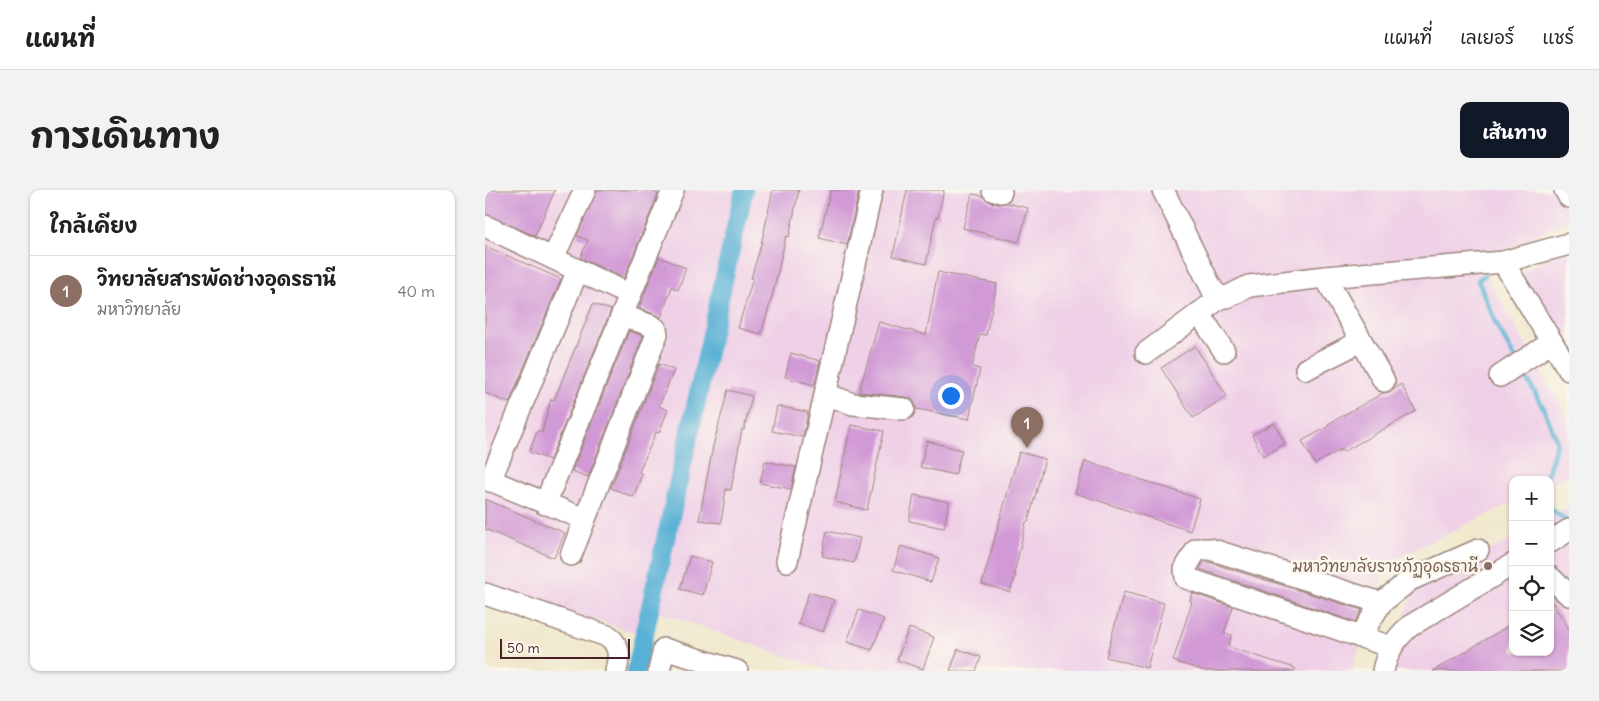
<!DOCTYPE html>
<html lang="th">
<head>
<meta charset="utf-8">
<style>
  body { margin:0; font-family:Delius,"Playpen Sans Thai",sans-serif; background:#f2f2f2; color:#222 }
  .controls { position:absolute; right:15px; bottom:15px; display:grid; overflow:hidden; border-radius:10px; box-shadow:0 1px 4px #0004 }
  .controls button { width:45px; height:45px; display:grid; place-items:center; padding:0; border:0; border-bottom:1px solid #e0e0e0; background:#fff; color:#222; font:25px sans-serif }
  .scale { position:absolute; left:15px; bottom:12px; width:130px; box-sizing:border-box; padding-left:5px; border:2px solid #4a1f2b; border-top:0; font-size:14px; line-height:18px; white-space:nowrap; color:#4a1f2b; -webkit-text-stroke:4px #fbf7ec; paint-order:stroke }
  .you { position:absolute; left:465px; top:205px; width:18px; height:18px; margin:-12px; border:4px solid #fff; border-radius:50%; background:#1a73e8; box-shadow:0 0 0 8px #1a73e833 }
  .badge { display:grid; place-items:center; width:32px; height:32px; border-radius:50%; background:#111827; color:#fff; font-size:16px; font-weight:700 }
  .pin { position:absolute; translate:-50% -41px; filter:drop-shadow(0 1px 2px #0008) }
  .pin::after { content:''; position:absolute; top:26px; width:18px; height:15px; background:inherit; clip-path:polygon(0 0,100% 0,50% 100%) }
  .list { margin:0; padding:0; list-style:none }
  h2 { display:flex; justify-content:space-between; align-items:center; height:65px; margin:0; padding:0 20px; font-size:21px }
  h2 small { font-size:16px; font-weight:400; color:#767676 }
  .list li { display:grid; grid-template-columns:32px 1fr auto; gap:15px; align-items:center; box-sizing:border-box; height:70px; padding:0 20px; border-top:1px solid #e0e0e0 }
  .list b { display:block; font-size:19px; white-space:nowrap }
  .list p { margin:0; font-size:16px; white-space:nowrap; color:#767676 }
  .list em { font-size:16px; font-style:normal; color:#767676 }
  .icon { flex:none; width:28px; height:28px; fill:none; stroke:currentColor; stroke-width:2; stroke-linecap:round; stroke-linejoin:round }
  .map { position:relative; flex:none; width:1084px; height:481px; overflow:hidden; border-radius:10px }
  header { display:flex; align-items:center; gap:30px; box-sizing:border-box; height:70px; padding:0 25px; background:#fff; border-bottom:1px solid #e0e0e0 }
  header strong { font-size:24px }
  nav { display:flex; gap:28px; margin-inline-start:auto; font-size:18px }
  .intro { display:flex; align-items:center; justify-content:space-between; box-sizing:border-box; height:120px; padding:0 30px }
  h1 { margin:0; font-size:35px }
  .button { padding:12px 22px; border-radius:10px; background:#111827; color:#fff; font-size:18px; font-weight:700 }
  main { display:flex; gap:30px; padding:0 30px }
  aside { flex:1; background:#fff; border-radius:10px; box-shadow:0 1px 4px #0004 }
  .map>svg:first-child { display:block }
  .built { fill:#efd0e7 }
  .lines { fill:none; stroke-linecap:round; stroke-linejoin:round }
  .stream { stroke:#59b1d6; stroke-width:5 }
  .canal { stroke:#59b1d6; stroke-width:19 }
  .building { fill:#d199d6 }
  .minor-casing { stroke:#9d847c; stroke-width:24 }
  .minor { stroke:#fff; stroke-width:21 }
  .education-dot { fill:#8d6e63; stroke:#fbf7ec; stroke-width:2 }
  .labels { text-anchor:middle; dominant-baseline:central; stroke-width:5; stroke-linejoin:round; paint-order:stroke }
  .education-label { font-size:16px; fill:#785e54; stroke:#fbf7ec; text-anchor:end }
</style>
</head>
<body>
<header>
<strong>แผนที่</strong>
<nav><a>แผนที่</a><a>เลเยอร์</a><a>แชร์</a></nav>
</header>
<div class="intro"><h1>การเดินทาง</h1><a class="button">เส้นทาง</a></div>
<main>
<aside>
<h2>ใกล้เคียง<small></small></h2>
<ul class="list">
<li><span class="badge" style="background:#8d6e63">1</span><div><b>วิทยาลัยสารพัดช่างอุดรธานี</b><p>มหาวิทยาลัย</p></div><em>40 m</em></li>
</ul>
</aside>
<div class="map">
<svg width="1084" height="481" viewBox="0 0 1084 481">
  <rect width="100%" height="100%" fill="#fbf7ec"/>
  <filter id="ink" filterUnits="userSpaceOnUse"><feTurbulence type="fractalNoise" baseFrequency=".02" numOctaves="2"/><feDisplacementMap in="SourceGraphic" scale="10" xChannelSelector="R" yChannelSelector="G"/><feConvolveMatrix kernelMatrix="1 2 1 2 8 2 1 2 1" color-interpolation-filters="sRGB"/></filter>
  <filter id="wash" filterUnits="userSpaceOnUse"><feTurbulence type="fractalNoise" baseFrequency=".0096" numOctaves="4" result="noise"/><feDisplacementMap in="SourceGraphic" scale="20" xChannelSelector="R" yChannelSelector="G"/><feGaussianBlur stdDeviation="1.12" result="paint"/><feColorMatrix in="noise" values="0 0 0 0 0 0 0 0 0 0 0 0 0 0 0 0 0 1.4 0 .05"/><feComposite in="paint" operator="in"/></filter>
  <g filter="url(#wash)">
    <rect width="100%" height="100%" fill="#f0e9ce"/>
    <g class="built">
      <polygon points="0,0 1084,0 1084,29 994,73 1084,231 1084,285 1065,294 1065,290 1028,290 1028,312 902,373 867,481 344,481 172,421 162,446 0,397"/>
      <polygon points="1084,50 1084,178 1025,92"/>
      <polygon points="1084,317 1084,481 898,481 928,403 1028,348 1028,462 1065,462 1065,327"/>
    </g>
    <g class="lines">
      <g class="stream">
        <polyline points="999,86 993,90 1012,136 1031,170"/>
        <polyline points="1036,178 1059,219 1072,252 1061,290"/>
        <polyline points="1065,318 1084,333"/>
      </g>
      <polyline class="canal" points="151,481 259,0"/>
    </g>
    <g id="blocks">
      <g class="building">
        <polygon points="0,0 70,0 50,46 0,24"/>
        <polygon points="112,0 164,0 173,4 139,88 95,68 103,50 92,46"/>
        <polygon points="288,0 314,0 304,47 301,46 287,107 276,144 253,138 268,88 266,88 276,55"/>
        <polygon points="346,0 374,0 362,55 334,48"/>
        <polygon points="422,0 459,0 453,27 451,27 441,74 408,66"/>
        <polygon points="487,4 498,6 505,12 513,14 522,13 543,18 534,52 478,38"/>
        <polygon points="0,56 76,89 24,213 0,203"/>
        <polygon points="174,67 201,78 193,100 187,97 176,127 154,118"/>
        <polygon points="453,82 512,94 501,145 495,144 487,177 495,179 484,229 431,219 430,213 427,209 421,207 374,202 394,132 441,145"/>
        <polygon points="108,114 126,120 65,270 44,262 53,240 57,242 66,209 69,210"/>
        <polygon points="144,141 158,146 103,287 87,281"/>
        <polygon points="710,156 742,206 708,228 676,178"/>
        <polygon points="306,163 335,171 329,195 300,187"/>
        <polygon points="174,174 189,180 174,216 183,220 174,243 171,242 154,282 157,284 148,307 126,298"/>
        <polygon points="916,194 931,221 858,262 857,259 830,274 817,251 844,236 843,234 898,203 906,202"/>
        <polygon points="243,200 267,206 259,240 257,239 246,300 241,299 236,333 214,330 228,256"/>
        <polygon points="292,216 323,222 318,247 287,241"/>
        <polygon points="789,233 800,254 778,266 767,245"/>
        <polygon points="366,235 399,241 382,320 350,312"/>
        <polygon points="442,251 477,260 470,285 435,277"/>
        <polygon points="534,262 560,269 543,332 541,332 529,384 531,384 525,402 497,394"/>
        <polygon points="280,271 311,277 306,299 275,293"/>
        <polygon points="600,271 715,309 705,341 590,303"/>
        <polygon points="429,305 464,312 459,338 424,331"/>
        <polygon points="0,309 80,343 69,368 0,339"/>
        <polygon points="342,341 375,348 369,373 337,366"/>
        <polygon points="416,356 454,368 446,392 408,380"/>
        <polygon points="205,366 227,372 218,405 195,399"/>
        <polygon points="719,372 723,372 877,420 870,432 715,379"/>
        <polygon points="324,402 349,410 338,442 313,434"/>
        <polygon points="639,402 679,413 662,478 621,467"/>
        <polygon points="707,403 748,417 739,443 747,445 743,457 810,478 810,481 720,481 688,471 707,412 705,411"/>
        <polygon points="1065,409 1084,439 1084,481 948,481 1028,433 1028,462 1065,462"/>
        <polygon points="374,420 399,429 387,460 362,452"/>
        <polygon points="424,438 449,447 438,479 412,470"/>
        <polygon points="473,459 496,467 491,481 465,481"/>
      </g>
    </g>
  </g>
  <g filter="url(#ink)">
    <use href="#blocks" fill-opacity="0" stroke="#9d847c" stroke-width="1"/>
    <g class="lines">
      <g class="minor-casing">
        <g id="minor">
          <polyline points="508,0 516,2"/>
          <polyline points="678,0 728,101 736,107 742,107 764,96 840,87 1018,72 1084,54"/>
          <polyline points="1080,0 1084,7"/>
          <polyline points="0,36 145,105"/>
          <polyline points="68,68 100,0"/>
          <polyline points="1018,72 1084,180"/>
          <polyline points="840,87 899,191"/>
          <polyline points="714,123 739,161"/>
          <polyline points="661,163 736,107"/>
          <polyline points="821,179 876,151"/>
          <polyline points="1015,186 1067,152"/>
          <polyline points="340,204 368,214 419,219"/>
          <polyline points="0,288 99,329"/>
          <polyline points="5,291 93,80"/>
          <polyline points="60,314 188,0"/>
          <polyline points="1065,352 1084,340"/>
          <polyline points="86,365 172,144 171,139 167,136 137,125"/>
          <polyline points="302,371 387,0"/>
          <polyline points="1065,387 1084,405"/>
          <path d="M0,404L125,447C136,460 134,466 131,481"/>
          <polyline points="896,413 725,359 712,359 700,379 701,388 906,457"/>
          <polyline points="875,447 896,413 925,390 993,360"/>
          <polyline points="174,481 179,459 252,481"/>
          <path d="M898,481C902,462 910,449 925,436L1028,374"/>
        </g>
      </g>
      <use href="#minor" class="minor"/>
    </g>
  </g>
  <circle class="education-dot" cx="1003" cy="376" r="5"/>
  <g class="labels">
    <g class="education-label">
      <text x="993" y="376">มหาวิทยาลัยราชภัฏอุดรธานี</text>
    </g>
  </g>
</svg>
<div class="controls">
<button>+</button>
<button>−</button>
<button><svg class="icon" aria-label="locate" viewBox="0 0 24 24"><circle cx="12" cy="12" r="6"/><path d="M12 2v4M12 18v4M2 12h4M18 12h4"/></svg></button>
<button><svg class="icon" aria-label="layers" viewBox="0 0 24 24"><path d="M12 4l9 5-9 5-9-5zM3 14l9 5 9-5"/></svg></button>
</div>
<div class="scale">50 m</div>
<div class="you"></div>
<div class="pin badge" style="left:542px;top:258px;background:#8d6e63">1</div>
</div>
</main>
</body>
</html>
